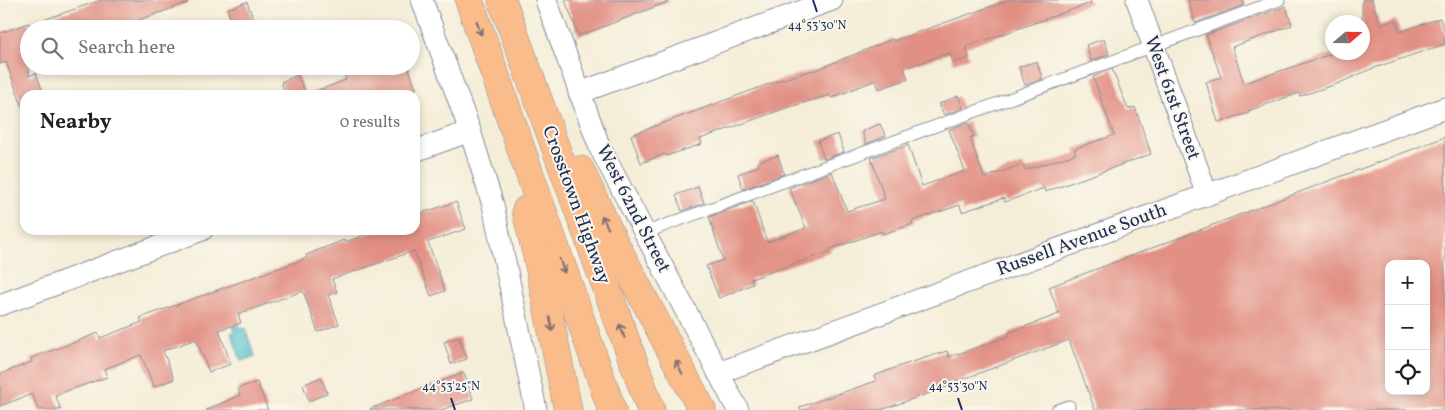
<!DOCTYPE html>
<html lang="en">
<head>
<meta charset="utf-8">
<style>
  body { margin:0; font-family:Vollkorn,serif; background:#f2f2f2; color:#202124 }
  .controls { position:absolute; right:15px; bottom:15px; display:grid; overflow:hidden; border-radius:10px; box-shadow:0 2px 8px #0003 }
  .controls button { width:45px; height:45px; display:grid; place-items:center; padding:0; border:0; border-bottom:1px solid #e0e0e0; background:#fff; color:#202124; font:25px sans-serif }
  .compass { position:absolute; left:1325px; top:15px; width:45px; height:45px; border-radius:50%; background:#fff; box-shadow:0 2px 8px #0003; rotate:70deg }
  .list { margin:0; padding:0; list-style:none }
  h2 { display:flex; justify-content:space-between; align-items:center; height:65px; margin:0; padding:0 20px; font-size:21px }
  h2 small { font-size:16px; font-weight:400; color:#757577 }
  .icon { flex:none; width:28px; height:28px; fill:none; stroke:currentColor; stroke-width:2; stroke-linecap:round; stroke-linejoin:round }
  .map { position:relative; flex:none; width:1445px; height:410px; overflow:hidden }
  .search { position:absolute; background:#fff; box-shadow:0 2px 8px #0003; left:20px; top:20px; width:400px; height:55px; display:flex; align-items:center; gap:12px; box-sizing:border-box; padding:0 18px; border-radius:28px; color:#757577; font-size:19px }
  .panel { position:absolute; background:#fff; box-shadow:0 2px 8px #0003; left:20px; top:90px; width:400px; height:145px; border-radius:15px }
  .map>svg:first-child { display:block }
  .water { fill:#54c1cd; stroke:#387896 }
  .building { fill:#e29084; fill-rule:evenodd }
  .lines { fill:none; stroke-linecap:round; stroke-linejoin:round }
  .lane-casing { stroke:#888e9a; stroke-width:13 }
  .street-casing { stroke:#888e9a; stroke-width:23 }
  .highway-casing { stroke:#888e9a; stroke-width:29 }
  .lane { stroke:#fff; stroke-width:11 }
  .street { stroke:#fff; stroke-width:21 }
  .highway { stroke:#fabc8b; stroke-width:28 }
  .oneway { stroke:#7f6e72 }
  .ticks { fill:none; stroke:#1b2f5e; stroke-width:2 }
  .labels { text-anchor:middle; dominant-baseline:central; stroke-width:4; stroke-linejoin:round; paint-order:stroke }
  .street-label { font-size:19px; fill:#1b2f5e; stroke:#fbf7ec }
  .ticks-label { font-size:12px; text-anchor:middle; fill:#1b2f5e; stroke:#fbf7ec; stroke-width:4; stroke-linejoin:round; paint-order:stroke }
</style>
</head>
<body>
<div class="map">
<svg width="1445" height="410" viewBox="0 0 1445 410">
  <rect width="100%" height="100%" fill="#fbf7ec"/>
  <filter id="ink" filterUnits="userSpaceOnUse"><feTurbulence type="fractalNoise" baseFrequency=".02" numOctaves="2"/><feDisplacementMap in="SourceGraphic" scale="10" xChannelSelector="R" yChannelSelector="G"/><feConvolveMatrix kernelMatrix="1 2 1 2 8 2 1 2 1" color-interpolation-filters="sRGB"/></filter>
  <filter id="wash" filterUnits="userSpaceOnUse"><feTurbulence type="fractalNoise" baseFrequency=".0096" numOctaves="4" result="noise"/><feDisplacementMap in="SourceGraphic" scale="20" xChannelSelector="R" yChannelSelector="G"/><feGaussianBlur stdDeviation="1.12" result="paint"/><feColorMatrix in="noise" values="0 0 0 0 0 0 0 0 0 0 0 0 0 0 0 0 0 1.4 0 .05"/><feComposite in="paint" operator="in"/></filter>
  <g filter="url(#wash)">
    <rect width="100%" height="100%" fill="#f4edd7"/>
    <polygon class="water" points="240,325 241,329 245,328 255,356 241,361 231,333 235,332 233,327"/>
    <g id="blocks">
      <g class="building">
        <polygon points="101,0 187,0 188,3 112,29 29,29 29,76 36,73 44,95 25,95 25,114 6,62 0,64 0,33 29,23 29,25"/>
        <polygon points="565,0 669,0 670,1 579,36"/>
        <polygon points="1009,0 1090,0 1091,3 966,47 969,58 953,63 950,53 904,68 908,79 879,89 876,80 831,98 830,95 786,108 700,139 702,144 666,156 665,154 641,163 631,135 777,81 813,70 813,71 893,39 893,41"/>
        <polygon points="1188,0 1243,0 1244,5 1195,23"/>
        <polygon points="1362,0 1372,0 1380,25 1396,20 1400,32 1440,18 1445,33 1445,44 1371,69 1337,84 1300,96 1299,93 1248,111 1249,113 1218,122 1206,82 1221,77 1206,35 1286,6 1292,25 1232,47 1244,83 1337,52 1362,52"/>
        <polygon points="247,2 257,29 235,29 227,9"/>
        <polygon points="1104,39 1109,54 1091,61 1086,45"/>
        <polygon points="1037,61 1042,79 1025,85 1019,67"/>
        <polygon points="341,66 361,66 363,72 379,66 408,66 416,89 399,95 311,95 311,93 346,80"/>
        <polygon points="1112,69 1128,109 1135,107 1151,154 1045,192 1044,188 1005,202 1004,198 962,212 960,205 912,221 913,224 883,234 882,231 830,249 831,251 751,279 753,284 719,298 706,266 723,260 709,217 753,201 767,242 806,228 789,188 832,172 847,211 885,199 871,158 908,145 922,186 965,171 949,130 968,122 974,137 970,138 984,178 1023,164 1025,170 1076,154 1074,149 1114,135 1093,77"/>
        <polygon points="298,75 306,95 286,95 281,82"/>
        <polygon points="958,96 963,108 944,115 939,104"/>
        <polygon points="880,124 886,136 866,144 862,131"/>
        <polygon points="838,134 844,152 824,159 818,141"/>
        <path d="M1445,137V410H1095L1069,340L958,381V383L881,410H800V407L876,381L874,376L900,366L947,351L949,357L1009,336L1008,333L1059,314L1049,287ZM1389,264H1426V391H1389Z"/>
        <polygon points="778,155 784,174 743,189 738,174 759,166 758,162"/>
        <polygon points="698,187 704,203 682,211 676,195"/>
        <polygon points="456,202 466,229 428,242 445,291 431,296 414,251 332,279 337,292 328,295 339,324 318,332 303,291 238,314 241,323 219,330 231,364 209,372 196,339 163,351 174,379 154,387 141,355 104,369 107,377 55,395 61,410 39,410 32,394 0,406 0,374 32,362 31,358 78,341 98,333 100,338 142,322 140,318 307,258 306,255 344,240 345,242 379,230 415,230 415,215"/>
        <polygon points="459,337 467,359 451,364 444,342"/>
        <polygon points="464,373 473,399 441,410 370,410 370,409 423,388"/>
        <polygon points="321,377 327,393 309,401 303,385"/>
        <polygon points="257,382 268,410 206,410 240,395 238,388"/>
      </g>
    </g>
  </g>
  <g filter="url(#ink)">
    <use href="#blocks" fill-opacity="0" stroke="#888e9a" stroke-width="1"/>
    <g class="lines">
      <g class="lane-casing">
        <g id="lane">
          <polyline points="644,233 1279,0"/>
          <polyline points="1057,410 1069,406"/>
        </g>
      </g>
      <g class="street-casing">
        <g id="street">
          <polyline points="422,0 470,131 493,205 536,410"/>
          <polyline points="546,0 600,148 738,410"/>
          <polyline points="1137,0 1207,195"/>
          <polyline points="579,93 832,0"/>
          <polyline points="415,151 470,131"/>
          <polyline points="0,305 202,230"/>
          <polyline points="718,373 1445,108"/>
        </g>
      </g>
      <g class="highway-casing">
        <g id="highway">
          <polyline points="469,0 612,410"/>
          <polyline points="502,0 651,410"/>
          <polyline points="580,170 613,240 702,410"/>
          <polyline points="526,210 539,265 568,410"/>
        </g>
      </g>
      <use href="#lane" class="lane"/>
      <use href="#street" class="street"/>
      <use href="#highway" class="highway"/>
    </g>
    <defs><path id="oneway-shaft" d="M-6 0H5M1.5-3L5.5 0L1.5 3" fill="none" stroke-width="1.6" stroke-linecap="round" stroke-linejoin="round" transform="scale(1.25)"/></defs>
    <g class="oneway">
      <use href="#oneway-shaft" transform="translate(479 28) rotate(70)"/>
      <use href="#oneway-shaft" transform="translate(605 222) rotate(-116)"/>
      <use href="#oneway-shaft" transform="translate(562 266) rotate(71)"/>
      <use href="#oneway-shaft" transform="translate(551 324) rotate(79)"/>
      <use href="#oneway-shaft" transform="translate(622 331) rotate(-110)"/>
      <use href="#oneway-shaft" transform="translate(679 367) rotate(-117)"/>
    </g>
  </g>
  <path class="ticks" d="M813,0L817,12M451,398L455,410M958,398L962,410"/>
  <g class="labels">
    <g class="street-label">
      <text transform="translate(1172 98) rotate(70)">West 61st Street</text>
      <text transform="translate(576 205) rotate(70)">Crosstown Highway</text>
      <text transform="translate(633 209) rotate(63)">West 62nd Street</text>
      <text transform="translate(1082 240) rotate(-20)">Russell Avenue South</text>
    </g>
  </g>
  <g class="ticks-label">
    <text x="817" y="29">44°53'30"N</text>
    <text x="451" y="390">44°53'25"N</text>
    <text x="958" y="390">44°53'30"N</text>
  </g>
</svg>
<div class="controls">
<button>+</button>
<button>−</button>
<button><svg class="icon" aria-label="locate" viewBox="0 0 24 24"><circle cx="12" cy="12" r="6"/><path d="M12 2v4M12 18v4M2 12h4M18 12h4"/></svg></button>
</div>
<svg class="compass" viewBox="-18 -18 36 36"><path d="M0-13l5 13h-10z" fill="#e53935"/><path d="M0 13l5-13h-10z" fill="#757577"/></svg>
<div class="search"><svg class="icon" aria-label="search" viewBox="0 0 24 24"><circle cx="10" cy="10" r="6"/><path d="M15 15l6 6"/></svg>Search here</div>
<section class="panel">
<h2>Nearby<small>0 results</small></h2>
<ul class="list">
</ul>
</section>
</div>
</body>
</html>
